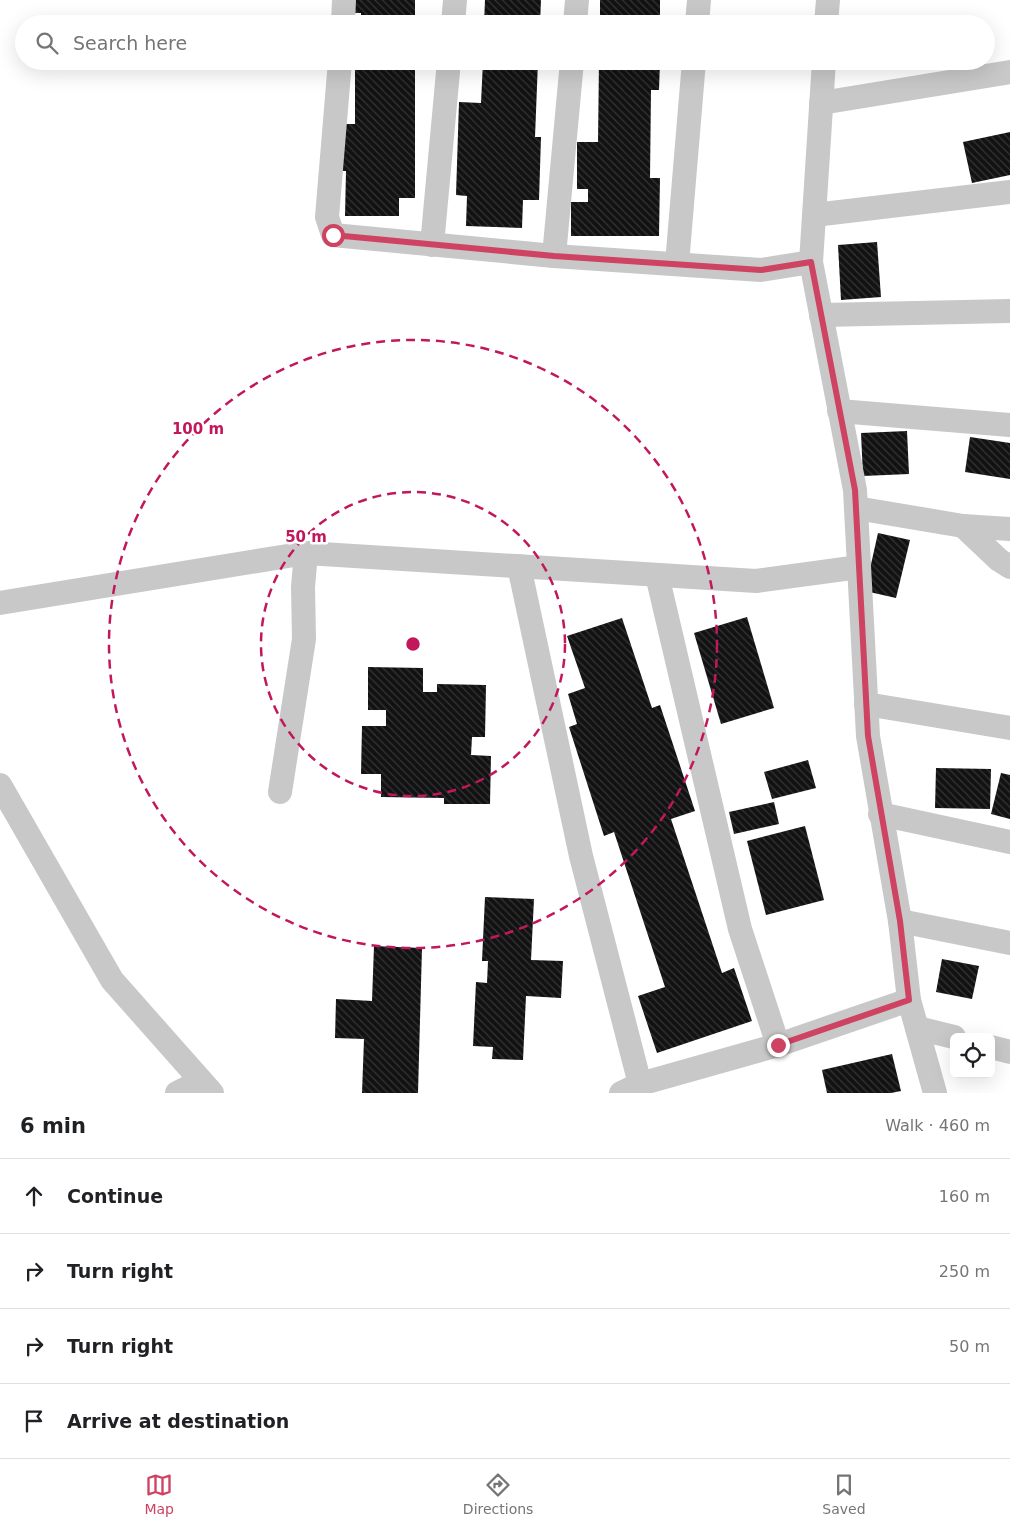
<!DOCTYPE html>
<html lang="en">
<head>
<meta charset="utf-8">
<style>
  body { margin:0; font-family:"DejaVu Sans",sans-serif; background:#f2f2f2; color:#202124 }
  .controls { position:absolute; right:15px; bottom:15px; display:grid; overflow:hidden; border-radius:8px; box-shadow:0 5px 20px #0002 }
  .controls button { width:45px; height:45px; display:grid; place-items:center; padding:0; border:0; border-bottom:1px solid #e0e0e0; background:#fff; color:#202124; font:25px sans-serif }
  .stop { position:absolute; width:15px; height:15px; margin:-11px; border:4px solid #ce4262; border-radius:50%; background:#fff }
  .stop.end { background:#ce4262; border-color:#fff; box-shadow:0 1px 5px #0008 }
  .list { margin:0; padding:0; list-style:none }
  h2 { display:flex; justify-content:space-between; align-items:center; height:65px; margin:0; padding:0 20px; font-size:21px }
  h2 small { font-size:16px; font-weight:400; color:#757577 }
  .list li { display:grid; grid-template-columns:32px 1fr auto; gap:15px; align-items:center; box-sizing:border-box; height:75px; padding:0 20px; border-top:1px solid #e0e0e0 }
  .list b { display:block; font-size:19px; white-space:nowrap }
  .list em { font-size:16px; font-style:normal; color:#757577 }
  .icon { flex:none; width:28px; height:28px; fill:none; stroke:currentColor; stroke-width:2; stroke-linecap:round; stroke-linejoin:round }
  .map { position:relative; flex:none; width:1010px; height:1093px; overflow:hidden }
  .search { position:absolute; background:#fff; box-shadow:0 5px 20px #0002; left:15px; right:15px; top:15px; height:55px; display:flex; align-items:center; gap:12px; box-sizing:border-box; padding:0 18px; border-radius:28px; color:#757577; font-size:19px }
  .sheet { height:365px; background:#fff }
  nav { display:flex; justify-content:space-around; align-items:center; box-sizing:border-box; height:70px; border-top:1px solid #e0e0e0; background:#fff; font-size:14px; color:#757577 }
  nav a { display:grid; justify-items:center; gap:2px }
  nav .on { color:#ce4262 }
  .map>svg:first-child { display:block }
  .building { fill:url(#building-back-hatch) }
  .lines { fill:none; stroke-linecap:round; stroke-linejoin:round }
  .street { stroke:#c8c8c8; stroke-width:24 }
  .route { stroke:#ce4262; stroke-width:6 }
  .ring { fill:none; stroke:#c2185b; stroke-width:2.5; stroke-dasharray:9 6 }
  .centre { fill:#c2185b; stroke:#fff; stroke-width:2.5 }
  .ring-label { font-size:15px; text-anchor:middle; font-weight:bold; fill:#c2185b; stroke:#fff; stroke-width:5; stroke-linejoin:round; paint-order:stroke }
</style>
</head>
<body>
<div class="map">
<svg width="1010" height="1093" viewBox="0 0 1010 1093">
  <defs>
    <pattern id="building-back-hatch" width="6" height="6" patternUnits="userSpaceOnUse" patternTransform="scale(1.25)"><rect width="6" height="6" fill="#121212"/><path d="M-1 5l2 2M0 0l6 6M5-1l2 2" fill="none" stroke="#353535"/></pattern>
  </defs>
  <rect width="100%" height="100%" fill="#fff"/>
  <g class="building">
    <polygon points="350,0 415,0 415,24 361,24 361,13 350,13"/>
    <polygon points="485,0 541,0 540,24 484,24"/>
    <rect x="600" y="0" width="60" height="24"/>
    <polygon points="355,61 415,61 415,198 399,198 399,216 345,216 346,171 337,171 337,124 355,124"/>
    <polygon points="483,61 538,61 535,137 541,137 539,200 523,200 522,228 466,226 467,196 456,195 459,102 481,103"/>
    <polygon points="599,61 660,61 659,90 651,90 650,178 660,178 659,236 571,236 571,202 588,202 588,189 577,189 577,142 598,142"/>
    <polygon points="1010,132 1010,175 972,183 963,142"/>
    <polygon points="877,242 881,297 841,300 838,245"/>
    <polygon points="907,431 909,474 863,476 861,433"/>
    <polygon points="970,437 1010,443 1010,479 965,472"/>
    <polygon points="878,533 910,540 896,598 865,591"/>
    <polygon points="747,617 774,708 721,724 694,633"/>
    <polygon points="622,618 652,708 660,705 695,811 671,819 722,973 734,968 752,1021 657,1053 638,996 665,987 614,832 604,836 569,727 577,724 568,694 585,688 567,636"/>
    <polygon points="368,667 423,668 423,692 437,692 437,684 486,685 485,737 472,737 471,755 491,756 490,804 444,804 444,798 381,797 381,774 361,774 362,726 386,726 386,710 368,710"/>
    <polygon points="808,760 816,788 772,799 764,772"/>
    <polygon points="936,768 991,769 990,809 935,808"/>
    <polygon points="1001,773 1010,775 1010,819 991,814"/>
    <polygon points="774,802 779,824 734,834 729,812"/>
    <polygon points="805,826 824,900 766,915 747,841"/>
    <polygon points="485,897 534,899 531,960 563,961 561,998 526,996 523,1060 492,1059 493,1047 473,1046 476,982 487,983 488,961 482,961"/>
    <polygon points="374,946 422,948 418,1093 362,1093 364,1039 335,1038 336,999 372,1001"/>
    <polygon points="942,959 979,966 972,999 936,992"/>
    <polygon points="892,1054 901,1091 891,1093 827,1093 822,1070"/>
  </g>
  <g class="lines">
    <g class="street">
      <polyline points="343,24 344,0"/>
      <polyline points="453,24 455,0"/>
      <polyline points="575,24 577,0"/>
      <polyline points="697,24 699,0"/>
      <polyline points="826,24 828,0"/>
      <polyline points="340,61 327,217 333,235 554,256 761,270 811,262"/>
      <polyline points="824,61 811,262 855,490 868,736 900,921 909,1000 935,1093"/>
      <polyline points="821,103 1010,72"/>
      <polyline points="814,215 1010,192"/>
      <polyline points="432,245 449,61"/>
      <polyline points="554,256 572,61"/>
      <polyline points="677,264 694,61"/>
      <polyline points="821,315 1010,311"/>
      <polyline points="839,411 1010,425"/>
      <polyline points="856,508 963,526 1010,529"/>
      <polyline points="963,526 999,560 1010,567"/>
      <polyline points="519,566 581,856 640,1084"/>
      <polyline points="657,575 740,929 778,1045"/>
      <polyline points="0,603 306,553 756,581 859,567"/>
      <polyline points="866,704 1010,728"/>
      <polyline points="0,785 112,980 212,1093"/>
      <polyline points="280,792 304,639 303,587 306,553"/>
      <polyline points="880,814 1010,842"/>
      <polyline points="900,921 1010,943"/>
      <polyline points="917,1028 954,1037"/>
      <polyline points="991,1047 1010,1052"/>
      <polyline points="177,1093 201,1081"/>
      <polyline points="621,1093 640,1084 778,1045 909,1000"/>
    </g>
  </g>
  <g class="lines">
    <polyline class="route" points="333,235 554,256 761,270 811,262 855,490 868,736 900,921 909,1000 778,1045"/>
  </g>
  <g class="ring">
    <circle cx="413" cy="644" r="152"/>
    <circle cx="413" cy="644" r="304"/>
  </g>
  <circle cx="413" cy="644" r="8" class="centre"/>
  <g class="ring-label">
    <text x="198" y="434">100 m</text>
    <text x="306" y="542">50 m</text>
  </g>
</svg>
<div class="controls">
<button><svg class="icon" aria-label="locate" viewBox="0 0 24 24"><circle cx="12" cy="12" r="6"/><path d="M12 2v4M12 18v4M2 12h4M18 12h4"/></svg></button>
</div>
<div class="stop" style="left:333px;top:235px"></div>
<div class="stop end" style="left:778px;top:1045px"></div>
<div class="search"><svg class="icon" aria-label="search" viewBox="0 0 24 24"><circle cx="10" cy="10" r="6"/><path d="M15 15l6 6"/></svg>Search here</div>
</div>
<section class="sheet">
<h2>6 min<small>Walk · 460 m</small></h2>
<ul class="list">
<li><svg class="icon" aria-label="ahead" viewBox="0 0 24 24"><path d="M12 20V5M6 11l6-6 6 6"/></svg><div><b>Continue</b></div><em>160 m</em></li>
<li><svg class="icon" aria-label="right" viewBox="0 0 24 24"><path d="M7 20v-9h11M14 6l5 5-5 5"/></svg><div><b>Turn right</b></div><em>250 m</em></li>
<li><svg class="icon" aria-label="right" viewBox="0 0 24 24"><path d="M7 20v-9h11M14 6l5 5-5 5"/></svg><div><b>Turn right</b></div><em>50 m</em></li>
<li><svg class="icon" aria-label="arrive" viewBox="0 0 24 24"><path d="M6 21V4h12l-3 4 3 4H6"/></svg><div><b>Arrive at destination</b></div></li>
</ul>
</section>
<nav>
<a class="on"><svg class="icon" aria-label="map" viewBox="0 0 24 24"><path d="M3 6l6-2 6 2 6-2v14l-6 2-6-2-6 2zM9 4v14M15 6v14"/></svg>Map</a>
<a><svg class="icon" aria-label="directions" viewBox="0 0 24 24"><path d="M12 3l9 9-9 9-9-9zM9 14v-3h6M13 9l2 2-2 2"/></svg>Directions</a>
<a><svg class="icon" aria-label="saved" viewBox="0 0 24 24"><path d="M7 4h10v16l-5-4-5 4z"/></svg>Saved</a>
</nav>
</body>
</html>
